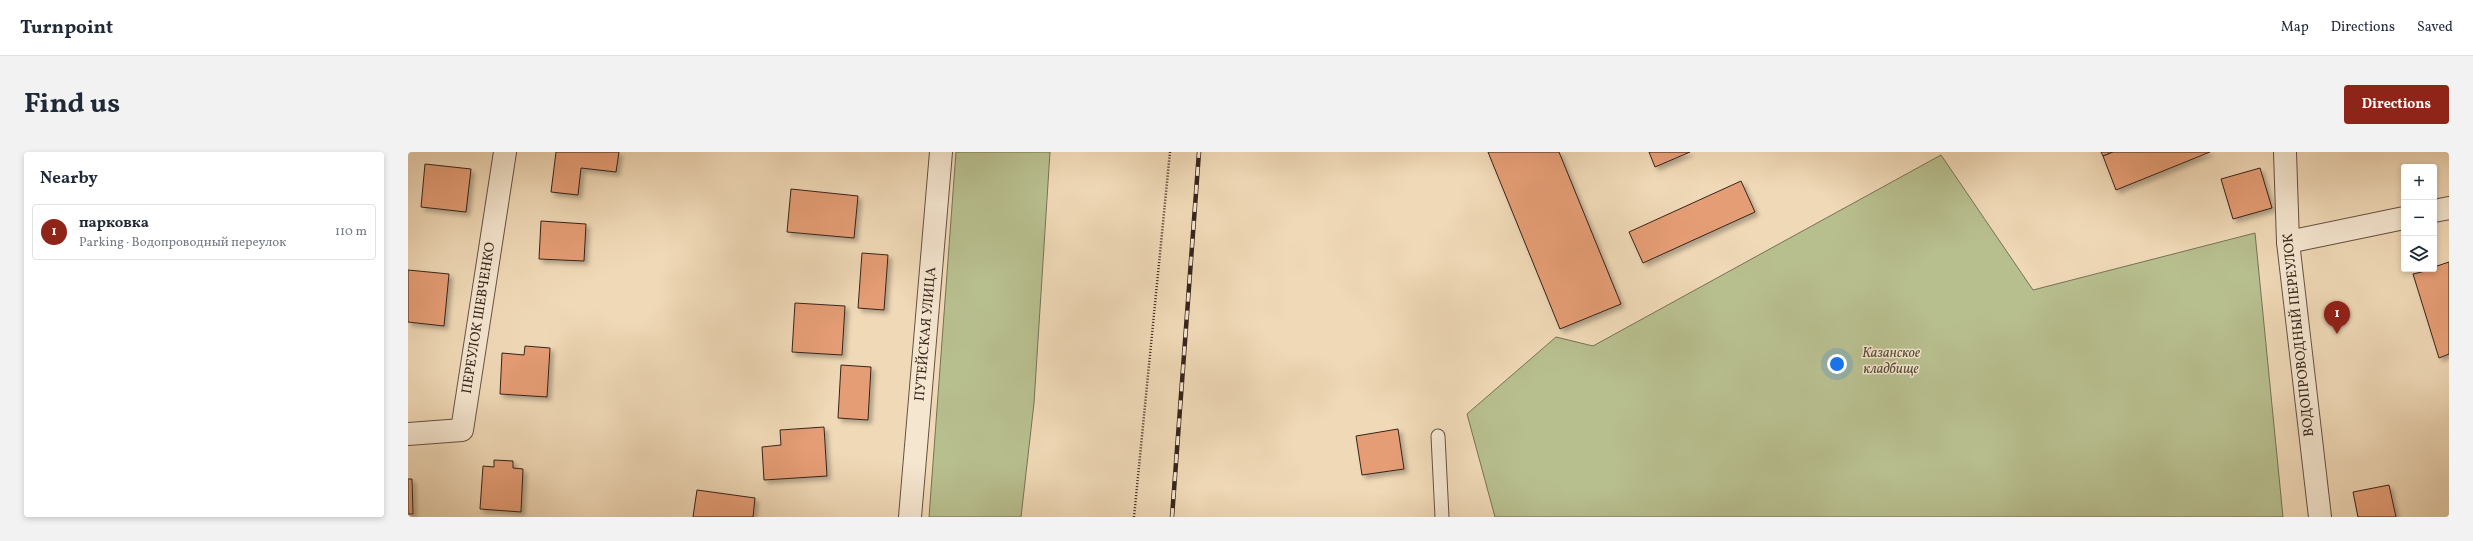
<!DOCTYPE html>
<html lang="en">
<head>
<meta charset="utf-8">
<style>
  body { margin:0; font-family:Vollkorn,serif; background:#f2f2f3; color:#1f2937 }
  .controls { position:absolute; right:12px; top:12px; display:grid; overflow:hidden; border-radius:4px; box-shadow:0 2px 6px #0003 }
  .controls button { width:36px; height:36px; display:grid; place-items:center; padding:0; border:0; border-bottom:1px solid #e0e1e3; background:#fff; color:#1f2937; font:20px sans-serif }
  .you { position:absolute; left:1429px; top:212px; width:14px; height:14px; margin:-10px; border:3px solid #fff; border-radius:50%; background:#1a73e8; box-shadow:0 0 0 6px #1a73e833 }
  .badge { display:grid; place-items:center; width:26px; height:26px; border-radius:50%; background:#8f2418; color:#fff; font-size:13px; font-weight:700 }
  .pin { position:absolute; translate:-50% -33px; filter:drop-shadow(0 1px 2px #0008) }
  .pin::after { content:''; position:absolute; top:21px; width:14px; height:12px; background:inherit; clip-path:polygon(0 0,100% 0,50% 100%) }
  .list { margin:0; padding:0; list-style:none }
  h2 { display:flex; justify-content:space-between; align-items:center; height:52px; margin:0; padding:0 16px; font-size:17px }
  h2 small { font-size:13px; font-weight:400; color:#747a83 }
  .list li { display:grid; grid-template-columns:26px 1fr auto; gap:12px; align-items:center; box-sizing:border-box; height:56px; margin:0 8px 8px; padding:0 8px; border:1px solid #e0e1e3; border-radius:4px }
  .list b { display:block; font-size:15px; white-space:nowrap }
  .list p { margin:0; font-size:13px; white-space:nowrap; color:#747a83 }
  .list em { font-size:13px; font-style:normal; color:#747a83 }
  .icon { flex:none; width:22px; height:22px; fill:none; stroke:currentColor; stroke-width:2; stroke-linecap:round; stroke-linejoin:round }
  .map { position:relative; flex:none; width:2041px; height:365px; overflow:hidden; border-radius:4px }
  header { display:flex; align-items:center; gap:24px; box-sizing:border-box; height:56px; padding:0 20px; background:#fff; border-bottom:1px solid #e0e1e3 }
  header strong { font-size:19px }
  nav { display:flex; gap:22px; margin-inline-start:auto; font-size:14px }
  .intro { display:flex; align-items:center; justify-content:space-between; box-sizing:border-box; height:96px; padding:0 24px }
  h1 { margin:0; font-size:28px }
  .button { padding:10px 18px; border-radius:4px; background:#8f2418; color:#fff; font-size:14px; font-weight:700 }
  main { display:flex; gap:24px; padding:0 24px }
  aside { flex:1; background:#fff; border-radius:4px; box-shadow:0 2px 6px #0003 }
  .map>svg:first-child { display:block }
  .green { fill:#b8bf8f; stroke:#777256 }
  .building { fill:#e59d75; stroke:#36241c; filter:url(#shadow) }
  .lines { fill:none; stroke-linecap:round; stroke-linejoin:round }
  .lane-casing { stroke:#645143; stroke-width:15 }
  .street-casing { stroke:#645143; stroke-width:24 }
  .path { stroke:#36241c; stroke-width:2.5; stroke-dasharray:1 2; stroke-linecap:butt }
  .lane { stroke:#f5e6d0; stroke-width:13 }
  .street { stroke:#f5e6d0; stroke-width:22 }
  .rail-casing { stroke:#36241c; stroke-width:4.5 }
  .rail { stroke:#f5e6d0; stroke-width:3; stroke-dasharray:9; stroke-linecap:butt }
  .labels { text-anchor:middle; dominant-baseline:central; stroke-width:3; stroke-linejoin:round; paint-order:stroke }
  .street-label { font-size:14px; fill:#36241c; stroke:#f5e6d0 }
  .park-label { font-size:14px; font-style:italic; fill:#564b39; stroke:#f5e6d0 }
</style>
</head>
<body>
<header>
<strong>Turnpoint</strong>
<nav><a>Map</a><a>Directions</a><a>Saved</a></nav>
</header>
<div class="intro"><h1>Find us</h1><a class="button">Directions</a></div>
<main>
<aside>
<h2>Nearby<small></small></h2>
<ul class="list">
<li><span class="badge">1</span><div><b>парковка</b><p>Parking · Водопроводный переулок</p></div><em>110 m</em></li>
</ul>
</aside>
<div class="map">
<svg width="2041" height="365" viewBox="0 0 2041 365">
  <defs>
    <filter id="shadow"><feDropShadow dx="3.5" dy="3.5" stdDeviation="2" flood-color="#0004"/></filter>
  </defs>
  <rect width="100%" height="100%" fill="#f0d9b7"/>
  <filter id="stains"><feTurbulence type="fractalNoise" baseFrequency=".005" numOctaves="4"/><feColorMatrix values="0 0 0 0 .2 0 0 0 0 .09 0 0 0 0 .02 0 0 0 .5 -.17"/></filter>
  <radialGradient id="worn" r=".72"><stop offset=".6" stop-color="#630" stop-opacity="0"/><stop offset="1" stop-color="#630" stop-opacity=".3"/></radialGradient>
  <g class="green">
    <polygon points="548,0 642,0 626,251 613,365 521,365"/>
    <polygon points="1533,3 1625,138 1847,81 1875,365 1087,365 1059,262 1148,185 1185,194"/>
  </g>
  <g class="building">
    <polygon points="148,0 211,0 208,20 173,16 170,43 143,40"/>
    <polygon points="1080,0 1151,0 1213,152 1152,177"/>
    <polygon points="1241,0 1282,0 1247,15"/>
    <polygon points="1693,0 1705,0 1695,4"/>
    <polygon points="1705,0 1802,0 1708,38 1695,4"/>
    <polygon points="17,12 63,17 58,60 13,55"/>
    <polygon points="1852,16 1864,56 1825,67 1813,27"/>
    <polygon points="1333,29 1347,60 1235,111 1221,80"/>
    <polygon points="383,37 450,44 446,86 379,80"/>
    <polygon points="133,69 178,72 176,109 131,107"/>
    <polygon points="454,101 480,103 476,158 450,156"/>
    <polygon points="2041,110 2041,202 2031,206 2005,122 2026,117 2026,115"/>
    <polygon points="0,118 41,122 36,174 0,170"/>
    <polygon points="387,151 437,154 434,203 384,200"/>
    <polygon points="117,194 142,196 139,245 92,242 94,201 116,203"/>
    <polygon points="433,213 463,215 460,268 430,266"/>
    <polygon points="416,275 419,324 356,328 354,295 373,293 372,278"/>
    <polygon points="990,277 996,317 954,323 948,284"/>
    <polygon points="86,308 105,309 105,316 115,317 113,360 72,357 75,314 86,315"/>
    <polygon points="0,327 4,327 5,362 0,362"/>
    <polygon points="1981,333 1988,365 1950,365 1945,340"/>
    <polygon points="289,338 347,346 345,365 285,365"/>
  </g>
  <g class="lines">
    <g class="lane-casing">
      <polyline id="lane" points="1030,284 1034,365"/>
    </g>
    <g class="street-casing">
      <g id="street">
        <polyline points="1877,0 1880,90 1912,365"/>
        <polyline points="2026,59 2041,56"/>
        <polyline points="1880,90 1996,66"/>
        <polyline points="0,282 54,278 97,0"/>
        <polyline points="502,365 533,0"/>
      </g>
    </g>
    <polyline class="path" points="726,365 762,0"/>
    <use href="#lane" class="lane"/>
    <use href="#street" class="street"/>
    <g class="rail-casing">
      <polyline id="rail" points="764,365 791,0"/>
    </g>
    <use href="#rail" class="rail"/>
  </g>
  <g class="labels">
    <g class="street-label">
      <text transform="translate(71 166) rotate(-81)">ПЕРЕУЛОК ШЕВЧЕНКО</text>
      <text transform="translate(518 182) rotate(-85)">ПУТЕЙСКАЯ УЛИЦА</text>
      <text transform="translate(1891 183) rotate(-96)">ВОДОПРОВОДНЫЙ ПЕРЕУЛОК</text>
    </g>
    <g class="park-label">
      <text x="1483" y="201">Казанское<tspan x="1483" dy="16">кладбище</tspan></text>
    </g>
  </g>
  <rect width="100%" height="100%" filter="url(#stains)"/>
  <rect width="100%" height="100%" fill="url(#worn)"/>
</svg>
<div class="controls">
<button>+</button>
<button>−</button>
<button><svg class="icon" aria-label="layers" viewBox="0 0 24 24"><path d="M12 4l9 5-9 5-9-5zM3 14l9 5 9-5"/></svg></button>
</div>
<div class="you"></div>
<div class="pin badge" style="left:1929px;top:182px">1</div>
</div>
</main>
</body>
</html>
